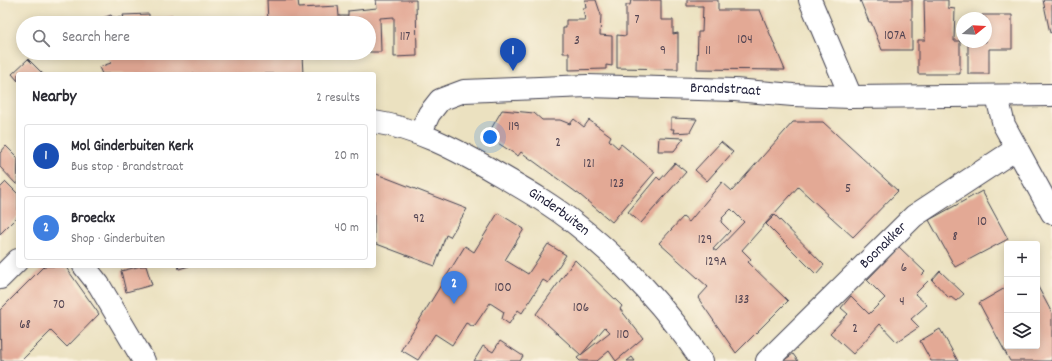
<!DOCTYPE html>
<html lang="en">
<head>
<meta charset="utf-8">
<style>
  body { margin:0; font-family:Dekko,sans-serif; background:#f2f2f3; color:#2b2b33 }
  .controls { position:absolute; right:12px; bottom:12px; display:grid; overflow:hidden; border-radius:4px; box-shadow:0 2px 10px #0003 }
  .controls button { width:36px; height:36px; display:grid; place-items:center; padding:0; border:0; border-bottom:1px solid #e1e1e2; background:#fff; color:#2b2b33; font:20px sans-serif }
  .compass { position:absolute; left:956px; top:12px; width:36px; height:36px; border-radius:50%; background:#fff; box-shadow:0 2px 10px #0003; rotate:72deg }
  .you { position:absolute; left:490px; top:137px; width:14px; height:14px; margin:-10px; border:3px solid #fff; border-radius:50%; background:#1a73e8; box-shadow:0 0 0 6px #1a73e833 }
  .badge { display:grid; place-items:center; width:26px; height:26px; border-radius:50%; background:#111827; color:#fff; font-size:13px; font-weight:700 }
  .pin { position:absolute; translate:-50% -33px; filter:drop-shadow(0 1px 2px #0008) }
  .pin::after { content:''; position:absolute; top:21px; width:14px; height:12px; background:inherit; clip-path:polygon(0 0,100% 0,50% 100%) }
  .list { margin:0; padding:0; list-style:none }
  h2 { display:flex; justify-content:space-between; align-items:center; height:52px; margin:0; padding:0 16px; font-size:17px }
  h2 small { font-size:13px; font-weight:400; color:#7c7c81 }
  .list li { display:grid; grid-template-columns:26px 1fr auto; gap:12px; align-items:center; box-sizing:border-box; height:64px; margin:0 8px 8px; padding:0 8px; border:1px solid #e1e1e2; border-radius:4px }
  .list b { display:block; font-size:15px; white-space:nowrap }
  .list p { margin:0; font-size:13px; white-space:nowrap; color:#7c7c81 }
  .list em { font-size:13px; font-style:normal; color:#7c7c81 }
  .icon { flex:none; width:22px; height:22px; fill:none; stroke:currentColor; stroke-width:2; stroke-linecap:round; stroke-linejoin:round }
  .map { position:relative; flex:none; width:1052px; height:361px; overflow:hidden }
  .search { position:absolute; background:#fff; box-shadow:0 2px 10px #0003; left:16px; top:16px; width:360px; height:44px; display:flex; align-items:center; gap:10px; box-sizing:border-box; padding:0 14px; border-radius:22px; color:#7c7c81; font-size:15px }
  .panel { position:absolute; background:#fff; box-shadow:0 2px 10px #0003; left:16px; top:72px; width:360px; height:196px; border-radius:4px }
  .map>svg:first-child { display:block }
  .building { fill:#e3a995; fill-rule:evenodd }
  .lines { fill:none; stroke-linecap:round; stroke-linejoin:round }
  .minor-casing { stroke:#403f4f; stroke-width:24 }
  .major-casing { stroke:#403f4f; stroke-width:24 }
  .minor { stroke:#fff; stroke-width:22 }
  .major { stroke:#fff; stroke-width:22 }
  .labels { text-anchor:middle; dominant-baseline:central; stroke-width:3; stroke-linejoin:round; paint-order:stroke }
  .number-label { font-size:13px; fill:#524452 }
  .street-label { font-size:15px; fill:#22223b; stroke:#fcf5e5 }
</style>
</head>
<body>
<div class="map">
<svg width="1052" height="361" viewBox="0 0 1052 361">
  <rect width="100%" height="100%" fill="#fcf5e5"/>
  <filter id="ink" filterUnits="userSpaceOnUse"><feTurbulence type="fractalNoise" baseFrequency=".025" numOctaves="2"/><feDisplacementMap in="SourceGraphic" scale="8" xChannelSelector="R" yChannelSelector="G"/><feConvolveMatrix kernelMatrix="1 2 1 2 8 2 1 2 1" color-interpolation-filters="sRGB"/></filter>
  <filter id="wash" filterUnits="userSpaceOnUse"><feTurbulence type="fractalNoise" baseFrequency=".012" numOctaves="4" result="noise"/><feDisplacementMap in="SourceGraphic" scale="16" xChannelSelector="R" yChannelSelector="G"/><feGaussianBlur stdDeviation="0.9" result="paint"/><feColorMatrix in="noise" values="0 0 0 0 0 0 0 0 0 0 0 0 0 0 0 0 0 1.4 0 .05"/><feComposite in="paint" operator="in"/></filter>
  <g filter="url(#wash)">
    <rect width="100%" height="100%" fill="#ebe1c0"/>
    <g id="blocks">
      <g class="building">
        <polygon points="267,0 298,0 299,8 338,6 339,16 348,16 348,11 377,8 376,0 416,0 417,56 394,57 394,17 380,18 381,52 369,52 369,23 268,23"/>
        <polygon points="585,0 596,0 601,15 600,35 612,36 612,66 606,65 606,69 569,70 569,53 563,53 563,28 566,28 566,20 585,20 583,8 586,8"/>
        <polygon points="631,0 661,0 661,20 673,20 673,34 678,33 678,69 617,68 617,35 626,36 626,5 630,5"/>
        <polygon points="687,0 718,0 718,10 760,10 785,70 697,69 698,32 702,32 703,6 687,6"/>
        <polygon points="860,0 912,0 912,50 882,50 871,22 869,22"/>
        <polygon points="924,0 948,0 948,8 955,9 954,41 960,41 960,74 918,74 918,40 925,40"/>
        <polygon points="1043,0 1052,0 1052,32 1050,33"/>
        <polygon points="149,14 149,19 173,16 174,23 89,23 111,15 112,17 124,18 123,15"/>
        <polygon points="982,15 1012,15 1012,49 989,49 989,74 968,74 968,42 986,42 986,18 982,18"/>
        <polygon points="264,18 265,23 228,23 228,21"/>
        <polygon points="102,53 326,53 326,54 302,55 303,74 102,74 99,67 111,63 108,56 104,57"/>
        <polygon points="28,59 43,74 18,74 18,81 12,74"/>
        <polygon points="502,110 534,113 542,120 560,120 570,124 574,119 584,127 589,120 611,136 609,140 618,148 621,144 655,172 612,222 580,195 521,152 518,156 487,136"/>
        <polygon points="671,118 697,119 690,132 673,133 674,129 671,129"/>
        <path d="M793,122H823L898,191L853,237L798,187L742,250L751,259L748,262L788,301L736,353L698,298L708,287L659,243L683,217L689,222L722,182L732,191ZM731,209L744,222L716,251L713,249L730,231L721,222L723,219L722,218Z"/>
        <polygon points="659,137 684,138 674,151 658,151"/>
        <polygon points="721,142 733,152 707,181 695,170"/>
        <polygon points="6,146 18,158 17,185 0,167 0,153"/>
        <polygon points="675,163 686,172 641,223 628,212 657,177 660,180"/>
        <polygon points="374,173 467,209 450,237 446,235 435,266 374,243"/>
        <polygon points="6,182 18,194 18,216 0,234 0,188"/>
        <polygon points="982,191 1008,239 955,267 929,220"/>
        <polygon points="498,213 524,229 505,260 528,274 548,244 566,255 548,283 543,280 522,313 518,310 509,324 502,319 504,312 490,303 475,325 472,326 466,323 452,345 435,334 418,360 401,350 465,246 474,252"/>
        <polygon points="775,215 824,265 816,274 766,224"/>
        <polygon points="899,247 925,272 922,275 928,281 915,294 927,305 911,319 919,327 897,342 880,324 853,354 830,333 848,314 841,308 851,296 869,314 885,298 867,280"/>
        <polygon points="575,260 622,306 620,309 643,338 616,361 609,351 597,361 580,361 577,358 610,332 605,327 581,355 536,314"/>
        <polygon points="44,266 65,266 99,314 67,347 51,331 21,361 1,361 0,310"/>
        <polygon points="141,266 146,266 152,285 126,292 121,271"/>
        <polygon points="178,266 189,266 179,269"/>
        <polygon points="940,271 964,294 956,301 951,297 949,298 932,280"/>
        <polygon points="1037,285 1052,313 1052,359 1050,361 1010,361 979,303 1007,287 1007,346 1037,346"/>
        <polygon points="940,329 958,361 931,361 920,341"/>
        <polygon points="500,341 523,356 520,361 474,361 483,346 493,352"/>
        <polygon points="793,354 798,361 783,361"/>
        <polygon points="632,357 635,361 627,361"/>
      </g>
    </g>
  </g>
  <g filter="url(#ink)">
    <use href="#blocks" fill-opacity="0" stroke="#403f4f" stroke-width="1"/>
    <g class="lines">
      <g class="minor-casing">
        <g id="minor">
          <polyline points="810,0 851,97"/>
          <polyline points="997,97 1004,125 1052,213"/>
          <path id="s1" d="M420,134L429,114L440,100L464,91L587,86L735,90L793,95L851,97L1052,95"/>
          <polyline points="84,266 99,285 144,361"/>
          <path id="s2" d="M767,361L914,216L1016,149"/>
        </g>
      </g>
      <g class="major-casing">
        <g id="major">
          <path id="s3" d="M374,122C415,128 453,148 488,168C519,186 550,203 577,225C623,261 670,312 702,361"/>
          <polyline points="0,278 18,260"/>
        </g>
      </g>
      <use href="#minor" class="minor"/>
      <use href="#major" class="major"/>
    </g>
  </g>
  <g class="labels">
    <g class="number-label">
      <text x="637" y="20">7</text>
      <text x="895" y="36">107A</text>
      <text x="405" y="37">117</text>
      <text x="745" y="40">104</text>
      <text x="577" y="41">3</text>
      <text x="663" y="51">9</text>
      <text x="708" y="51">11</text>
      <text x="514" y="127">119</text>
      <text x="558" y="143">2</text>
      <text x="589" y="164">121</text>
      <text x="617" y="184">123</text>
      <text x="848" y="189">5</text>
      <text x="419" y="219">92</text>
      <text x="982" y="222">10</text>
      <text x="955" y="237">8</text>
      <text x="705" y="240">129</text>
      <text x="716" y="262">129A</text>
      <text x="904" y="268">6</text>
      <text x="503" y="288">100</text>
      <text x="742" y="300">133</text>
      <text x="902" y="302">4</text>
      <text x="59" y="305">70</text>
      <text x="581" y="308">106</text>
      <text x="25" y="325">68</text>
      <text x="855" y="329">2</text>
      <text x="623" y="335">110</text>
    </g>
    <g class="street-label">
      <text stroke="none"><textPath href="#s1" startOffset="327">Brandstraat</textPath></text>
      <text stroke="none"><textPath href="#s3" startOffset="207">Ginderbuiten</textPath></text>
      <text stroke="none"><textPath href="#s2" startOffset="164">Boonakker</textPath></text>
    </g>
  </g>
</svg>
<div class="controls">
<button>+</button>
<button>−</button>
<button><svg class="icon" aria-label="layers" viewBox="0 0 24 24"><path d="M12 4l9 5-9 5-9-5zM3 14l9 5 9-5"/></svg></button>
</div>
<svg class="compass" viewBox="-18 -18 36 36"><path d="M0-13l5 13h-10z" fill="#e53935"/><path d="M0 13l5-13h-10z" fill="#7c7c81"/></svg>
<div class="you"></div>
<div class="pin badge" style="left:513px;top:71px;background:#1a4fb4">1</div>
<div class="pin badge" style="left:454px;top:304px;background:#3f7fe0">2</div>
<div class="search"><svg class="icon" aria-label="search" viewBox="0 0 24 24"><circle cx="10" cy="10" r="6"/><path d="M15 15l6 6"/></svg>Search here</div>
<section class="panel">
<h2>Nearby<small>2 results</small></h2>
<ul class="list">
<li><span class="badge" style="background:#1a4fb4">1</span><div><b>Mol Ginderbuiten Kerk</b><p>Bus stop · Brandstraat</p></div><em>20 m</em></li>
<li><span class="badge" style="background:#3f7fe0">2</span><div><b>Broeckx</b><p>Shop · Ginderbuiten</p></div><em>40 m</em></li>
</ul>
</section>
</div>
</body>
</html>
